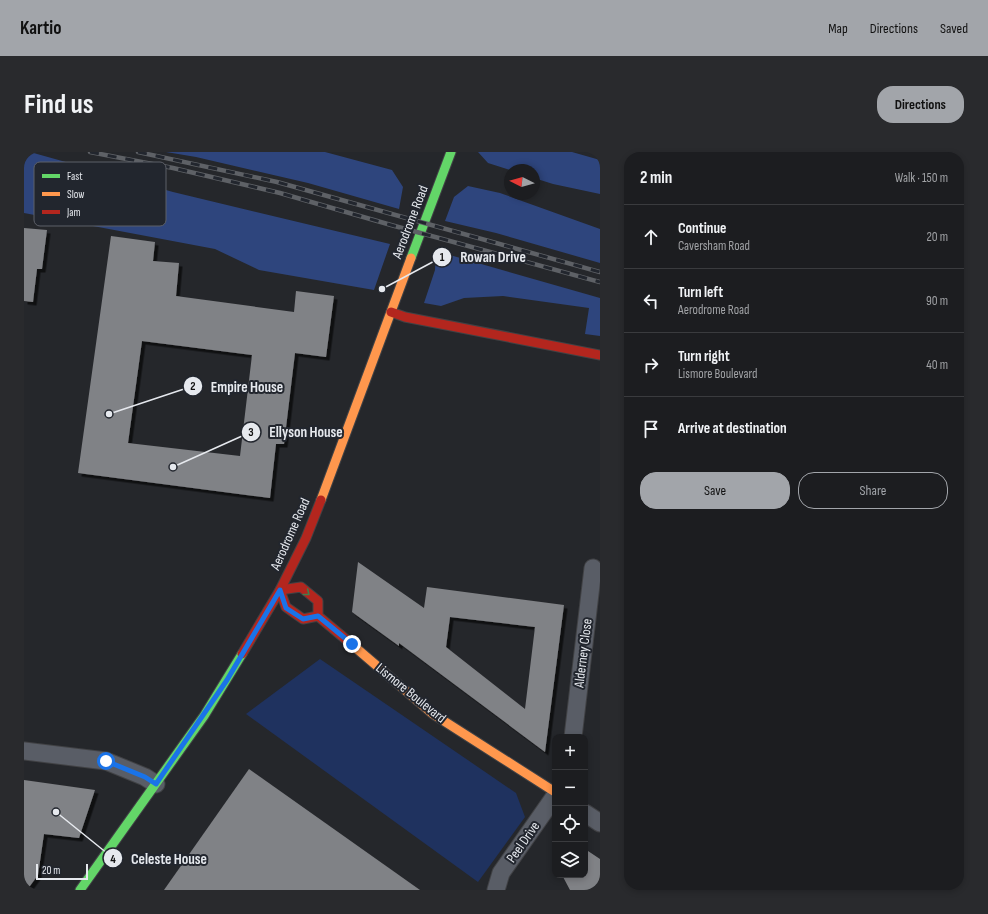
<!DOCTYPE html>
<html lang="en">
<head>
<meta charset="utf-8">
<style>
  body { margin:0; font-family:"Sofia Sans Condensed",sans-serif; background:#292a2d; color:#f1f3f6 }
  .controls { position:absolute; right:12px; bottom:12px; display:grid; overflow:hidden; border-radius:8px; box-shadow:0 2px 6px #0003 }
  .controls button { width:36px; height:36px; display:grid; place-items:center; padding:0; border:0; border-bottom:1px solid #3a3b3e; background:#1c1d20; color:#f1f3f6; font:20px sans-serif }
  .compass { position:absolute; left:480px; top:12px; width:36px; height:36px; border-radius:50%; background:#1c1d20; box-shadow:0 2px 6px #0003; rotate:276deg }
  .scale { position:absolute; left:12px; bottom:10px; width:52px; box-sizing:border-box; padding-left:4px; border:2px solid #e6e9ee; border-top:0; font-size:11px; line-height:14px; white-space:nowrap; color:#e6e9ee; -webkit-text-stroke:3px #22262e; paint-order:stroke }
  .stop { position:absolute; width:12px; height:12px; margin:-9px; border:3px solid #1a73e8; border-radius:50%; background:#fff }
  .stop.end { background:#1a73e8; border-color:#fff; box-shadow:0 1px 4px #0008 }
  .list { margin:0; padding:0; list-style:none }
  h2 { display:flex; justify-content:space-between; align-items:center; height:52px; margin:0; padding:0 16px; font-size:17px }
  h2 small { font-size:13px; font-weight:400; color:#a0a2a5 }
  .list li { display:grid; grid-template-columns:26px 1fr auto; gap:12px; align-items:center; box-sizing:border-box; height:64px; padding:0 16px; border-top:1px solid #3a3b3e }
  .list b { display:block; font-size:15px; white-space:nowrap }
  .list p { margin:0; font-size:13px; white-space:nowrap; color:#a0a2a5 }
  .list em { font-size:13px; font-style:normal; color:#a0a2a5 }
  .actions { display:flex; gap:8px; padding:12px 16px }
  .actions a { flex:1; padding:9px 0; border:1px solid #a2a5aa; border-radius:16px; text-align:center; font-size:14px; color:#a2a5aa }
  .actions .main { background:#a2a5aa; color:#111 }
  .icon { flex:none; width:22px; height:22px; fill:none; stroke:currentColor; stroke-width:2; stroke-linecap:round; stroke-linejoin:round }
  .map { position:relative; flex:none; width:576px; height:738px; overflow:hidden; border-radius:16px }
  header { display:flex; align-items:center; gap:24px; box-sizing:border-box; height:56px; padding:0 20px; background:#a2a5aa; color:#111 }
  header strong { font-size:19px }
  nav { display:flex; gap:22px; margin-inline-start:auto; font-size:14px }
  .intro { display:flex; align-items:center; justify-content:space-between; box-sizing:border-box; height:96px; padding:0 24px }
  h1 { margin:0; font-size:28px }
  .button { padding:10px 18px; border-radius:16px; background:#a2a5aa; color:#111; font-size:14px; font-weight:700 }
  main { display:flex; gap:24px; padding:0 24px }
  aside { flex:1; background:#1c1d20; border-radius:16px; box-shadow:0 2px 6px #0003 }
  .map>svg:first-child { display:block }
  .green { fill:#1f325f }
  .forest { fill:#2e457d }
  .building { fill:#808286; fill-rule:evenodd; filter:url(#shadow) }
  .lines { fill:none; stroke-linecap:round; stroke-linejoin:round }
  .street-casing { stroke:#414245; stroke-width:19 }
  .fast-casing { stroke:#414245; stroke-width:11 }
  .slow-casing { stroke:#414245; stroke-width:11 }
  .jam-casing { stroke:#414245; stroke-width:11 }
  .street { stroke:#595d66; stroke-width:17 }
  .fast { stroke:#63d668; stroke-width:9 }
  .slow { stroke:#ff974d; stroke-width:9 }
  .jam { stroke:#b3261e; stroke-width:9 }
  .rail-casing { stroke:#5e6166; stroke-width:4.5 }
  .rail { stroke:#22262e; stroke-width:3; stroke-dasharray:9; stroke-linecap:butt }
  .oneway { stroke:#427e4b }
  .route { stroke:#1a73e8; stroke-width:5 }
  .labels { text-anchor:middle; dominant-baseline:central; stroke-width:4; stroke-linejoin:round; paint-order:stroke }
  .street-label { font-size:14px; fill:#e6e9ee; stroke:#22262e }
  .key { fill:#22262e; stroke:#5d6068; stroke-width:1 }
  .key-label { font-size:11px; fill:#e6e9ee }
  .leader { fill:none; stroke:#e6e9ee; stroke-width:1.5 }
  .callout-dot { fill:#e6e9ee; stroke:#22262e; stroke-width:1.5 }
  .mark-label { font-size:12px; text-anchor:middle; font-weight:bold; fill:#111 }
  .callout-label { font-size:15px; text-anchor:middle; font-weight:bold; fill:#e6e9ee; stroke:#22262e; stroke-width:4; stroke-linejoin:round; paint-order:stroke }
</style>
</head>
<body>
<header>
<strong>Kartio</strong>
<nav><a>Map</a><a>Directions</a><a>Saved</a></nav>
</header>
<div class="intro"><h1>Find us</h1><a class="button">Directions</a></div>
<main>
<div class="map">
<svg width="576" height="738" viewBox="0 0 576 738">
  <defs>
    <filter id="shadow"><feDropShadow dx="3.5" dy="3.5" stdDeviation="0" flood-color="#0009"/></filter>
  </defs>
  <rect width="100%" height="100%" fill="#25272b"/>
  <polygon class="green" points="296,507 492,641 501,665 454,730 222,562"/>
  <g class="forest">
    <polygon points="0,0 6,0 149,40 366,92 350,138 235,118 191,97 0,61"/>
    <polygon points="142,0 301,0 368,18 379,35 375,57 284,31 172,5"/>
    <polygon points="454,0 548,0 576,8 576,42 529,32 510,26 510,18 486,18 464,11"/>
    <polygon points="444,34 476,41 576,77 576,111 472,81 421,69 430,45"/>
    <polygon points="412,99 576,146 576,184 561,182 565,156 479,144 440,146 417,154 400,151 411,118"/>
  </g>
  <g class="building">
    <polygon points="0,76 23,78 18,117 13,117 9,150 0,149"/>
    <path d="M87,84L131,90L129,109L155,111L152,144L270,160L272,139L310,144L302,205L271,201L260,292H252L246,346L54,321ZM118,189L228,203L216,304L104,291Z"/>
    <path d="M334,410L400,456L403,435L540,453L521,600L375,491V494L328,460ZM426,465L511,475L501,557L422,495Z"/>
    <polygon points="225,617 396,738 140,738"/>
    <polygon points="0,628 71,638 55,686 20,682 14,723 3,738 0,738"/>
    <polygon points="561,697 576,707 576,738 546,738 538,723 561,723"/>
  </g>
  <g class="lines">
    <g class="street-casing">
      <g id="street">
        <polyline points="549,585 569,416"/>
        <polyline points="0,599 82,609 121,625 132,632"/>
        <polyline points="561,661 576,671"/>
        <polyline points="472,738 477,721 531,644"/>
      </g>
    </g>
    <g class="fast-casing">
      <g id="fast">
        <polyline points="387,106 427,0"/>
        <polyline points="56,738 180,564 218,502"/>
      </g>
    </g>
    <g class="slow-casing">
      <g id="slow">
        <polyline points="297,348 387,106"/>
        <polyline points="325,490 409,562 531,640"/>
      </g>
    </g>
    <g class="jam-casing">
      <g id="jam">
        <polyline points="367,160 381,165 576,203"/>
        <polyline points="294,464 294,449 277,435 256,438 262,455 279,467 294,464 325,490"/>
        <polyline points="218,502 256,438 282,386 297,348"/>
      </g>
    </g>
    <use href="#street" class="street"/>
    <use href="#fast" class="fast"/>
    <use href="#slow" class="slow"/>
    <use href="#jam" class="jam"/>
    <g class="rail-casing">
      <g id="rail">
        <polyline points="66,0 149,16 256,41 367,73 576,130"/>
        <polyline points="114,0 253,30 576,120"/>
      </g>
    </g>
    <use href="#rail" class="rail"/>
  </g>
  <defs><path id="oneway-chevron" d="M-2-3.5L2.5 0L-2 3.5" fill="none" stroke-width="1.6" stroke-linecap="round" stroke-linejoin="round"/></defs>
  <use class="oneway" href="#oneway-chevron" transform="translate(283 441) rotate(39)"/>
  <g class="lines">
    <polyline class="route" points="82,609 121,625 132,632 203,528 256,438 262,456 279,467 294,464 328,492"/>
  </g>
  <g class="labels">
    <g class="street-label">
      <text transform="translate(386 70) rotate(-69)">Aerodrome Road</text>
      <text transform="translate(266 382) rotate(-66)">Aerodrome Road</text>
      <text transform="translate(559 501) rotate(-83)">Alderney Close</text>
      <text transform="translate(387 541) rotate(39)">Lismore Boulevard</text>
      <text transform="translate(499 690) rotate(-55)">Peel Drive</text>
    </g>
  </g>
  <rect x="10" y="10" width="132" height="64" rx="6" class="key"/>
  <rect x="18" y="22" width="18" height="4" fill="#63d668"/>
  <rect x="18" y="40" width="18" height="4" fill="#ff974d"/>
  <rect x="18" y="58" width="18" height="4" fill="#b3261e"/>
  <g class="key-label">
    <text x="43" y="28">Fast</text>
    <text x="43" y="46">Slow</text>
    <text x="43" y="64">Jam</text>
  </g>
  <path class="leader" d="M358 137L418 105M85 262L169 234M149 315L227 280M32 660L89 706"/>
  <g class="callout-dot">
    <circle cx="358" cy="137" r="4"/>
    <circle cx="85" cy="262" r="4"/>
    <circle cx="149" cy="315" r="4"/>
    <circle cx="32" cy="660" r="4"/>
    <circle cx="418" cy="105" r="10"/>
    <circle cx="169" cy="234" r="10"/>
    <circle cx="227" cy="280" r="10"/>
    <circle cx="89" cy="706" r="10"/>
  </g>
  <g class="mark-label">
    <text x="418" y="109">1</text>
    <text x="169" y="238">2</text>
    <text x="227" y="284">3</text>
    <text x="89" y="711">4</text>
  </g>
  <g class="callout-label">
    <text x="469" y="110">Rowan Drive</text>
    <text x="223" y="240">Empire House</text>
    <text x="282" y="285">Ellyson House</text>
    <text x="145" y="712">Celeste House</text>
  </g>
</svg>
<div class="controls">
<button>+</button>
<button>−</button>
<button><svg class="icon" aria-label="locate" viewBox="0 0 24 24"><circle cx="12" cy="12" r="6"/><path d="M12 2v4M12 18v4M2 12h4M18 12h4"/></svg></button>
<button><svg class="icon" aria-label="layers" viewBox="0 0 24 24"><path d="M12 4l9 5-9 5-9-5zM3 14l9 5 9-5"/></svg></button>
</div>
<svg class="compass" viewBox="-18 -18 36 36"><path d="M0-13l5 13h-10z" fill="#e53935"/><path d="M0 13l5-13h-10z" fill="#a0a2a5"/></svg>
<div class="scale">20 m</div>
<div class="stop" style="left:82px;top:609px"></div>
<div class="stop end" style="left:328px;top:492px"></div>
</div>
<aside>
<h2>2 min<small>Walk · 150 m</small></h2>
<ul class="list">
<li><svg class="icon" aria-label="ahead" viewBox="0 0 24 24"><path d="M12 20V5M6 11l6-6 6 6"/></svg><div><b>Continue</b><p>Caversham Road</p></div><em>20 m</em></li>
<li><svg class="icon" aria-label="left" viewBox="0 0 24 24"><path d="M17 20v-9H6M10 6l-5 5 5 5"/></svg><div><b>Turn left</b><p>Aerodrome Road</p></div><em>90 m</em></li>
<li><svg class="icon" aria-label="right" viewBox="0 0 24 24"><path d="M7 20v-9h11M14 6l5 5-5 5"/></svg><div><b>Turn right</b><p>Lismore Boulevard</p></div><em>40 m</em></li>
<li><svg class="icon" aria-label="arrive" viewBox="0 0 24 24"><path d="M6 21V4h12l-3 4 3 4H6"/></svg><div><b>Arrive at destination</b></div></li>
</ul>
<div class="actions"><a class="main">Save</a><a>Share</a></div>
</aside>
</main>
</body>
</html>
